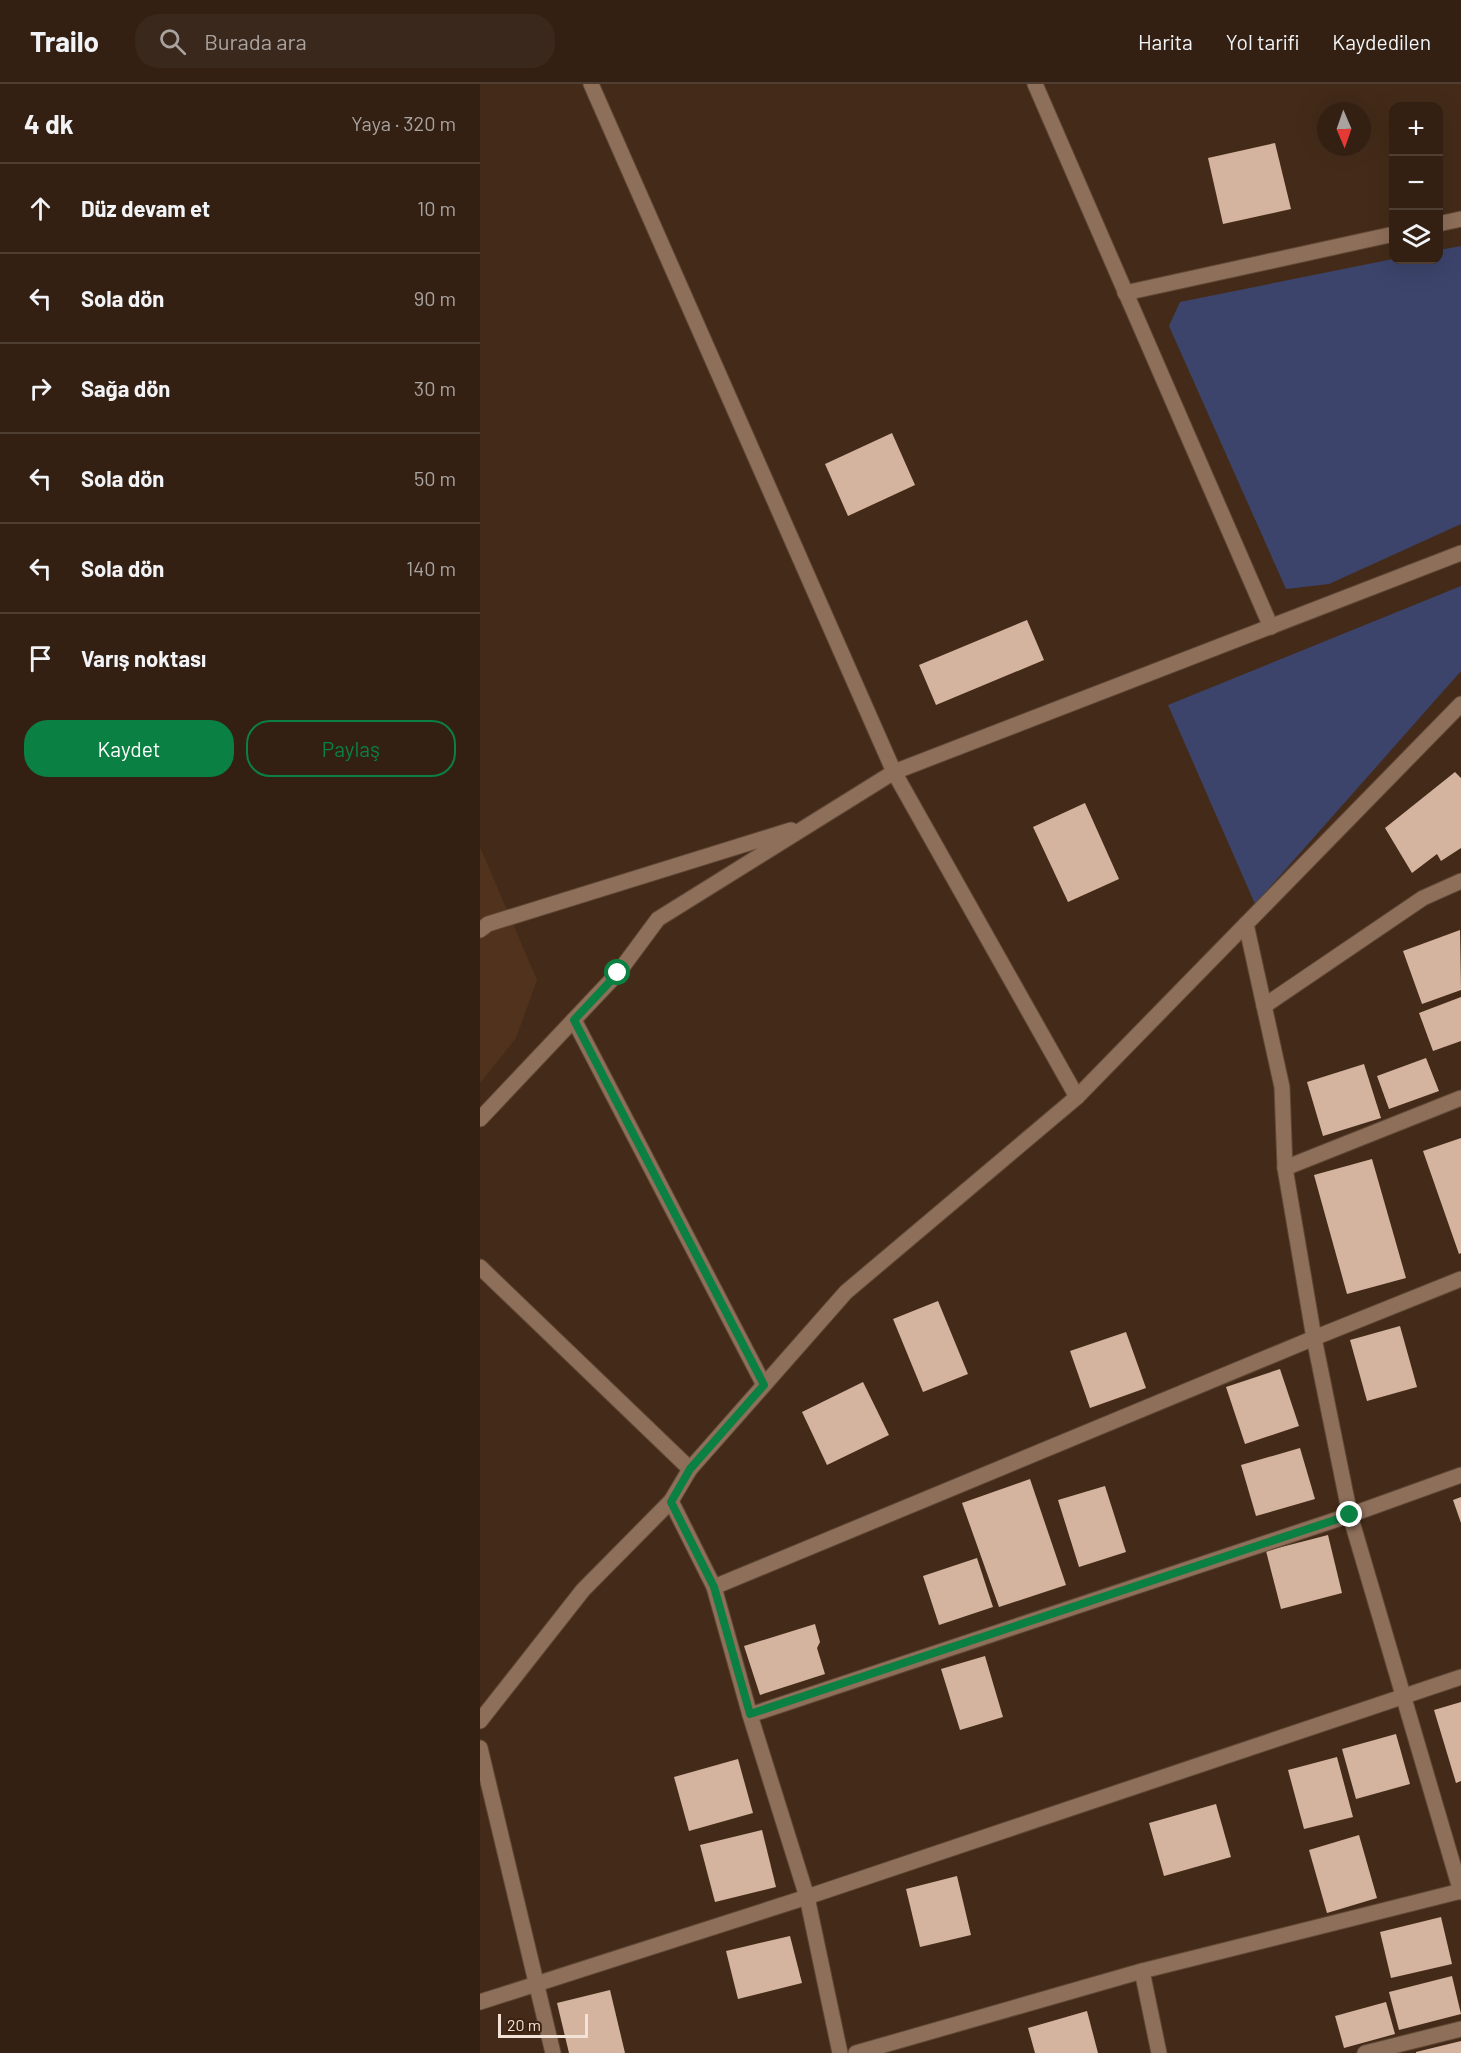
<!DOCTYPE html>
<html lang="tr">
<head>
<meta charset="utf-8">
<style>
  body { margin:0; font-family:Barlow,sans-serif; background:#3b281c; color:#f1f3f6 }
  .controls { position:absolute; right:18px; top:18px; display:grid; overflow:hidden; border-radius:12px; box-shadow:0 6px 24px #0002 }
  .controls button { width:54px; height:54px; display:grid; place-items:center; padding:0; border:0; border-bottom:2px solid #4e3e33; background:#332013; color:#f1f3f6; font:30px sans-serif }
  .compass { position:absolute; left:837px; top:18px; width:54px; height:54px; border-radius:50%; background:#332013; box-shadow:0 6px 24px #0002; rotate:178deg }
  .scale { position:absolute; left:18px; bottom:15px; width:90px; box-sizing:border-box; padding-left:6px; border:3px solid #f3e2d7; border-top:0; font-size:16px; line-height:21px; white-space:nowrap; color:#f3e2d7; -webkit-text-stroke:4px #3a2110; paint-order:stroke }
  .stop { position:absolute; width:18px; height:18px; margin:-14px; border:4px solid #0b8043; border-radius:50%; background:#fff }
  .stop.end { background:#0b8043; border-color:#fff; box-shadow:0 2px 6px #0008 }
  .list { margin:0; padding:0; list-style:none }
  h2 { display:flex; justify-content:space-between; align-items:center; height:78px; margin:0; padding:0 24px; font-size:26px }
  h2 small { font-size:20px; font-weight:400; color:#a9a3a0 }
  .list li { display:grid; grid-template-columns:39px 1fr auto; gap:18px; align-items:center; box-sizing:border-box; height:90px; padding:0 24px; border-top:2px solid #4e3e33 }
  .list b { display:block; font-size:22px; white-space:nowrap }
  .list em { font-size:20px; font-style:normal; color:#a9a3a0 }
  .actions { display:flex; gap:12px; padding:18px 24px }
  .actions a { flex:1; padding:14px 0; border:2px solid #0b8043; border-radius:24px; text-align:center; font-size:21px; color:#0b8043 }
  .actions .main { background:#0b8043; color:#fff }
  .icon { flex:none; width:33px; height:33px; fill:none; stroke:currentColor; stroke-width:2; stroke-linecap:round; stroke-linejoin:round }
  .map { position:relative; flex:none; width:981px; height:1969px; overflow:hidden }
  header { display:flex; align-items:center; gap:36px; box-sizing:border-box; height:84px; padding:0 30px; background:#332013; border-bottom:2px solid #4e3e33 }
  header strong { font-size:28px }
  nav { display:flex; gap:33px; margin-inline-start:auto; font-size:21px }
  .search { width:420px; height:54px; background:#3b281c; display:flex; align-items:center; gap:15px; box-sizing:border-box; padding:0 21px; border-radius:24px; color:#a9a3a0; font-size:22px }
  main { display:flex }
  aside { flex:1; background:#332013 }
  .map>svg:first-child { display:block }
  .built { fill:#51331d }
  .green { fill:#3c446c }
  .building { fill:#d4b49f }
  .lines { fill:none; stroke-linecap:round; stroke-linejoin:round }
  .minor-casing { stroke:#604837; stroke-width:17 }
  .minor { stroke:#8e6f5a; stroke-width:15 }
  .route { stroke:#0b8043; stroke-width:8 }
</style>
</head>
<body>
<header>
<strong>Trailo</strong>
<div class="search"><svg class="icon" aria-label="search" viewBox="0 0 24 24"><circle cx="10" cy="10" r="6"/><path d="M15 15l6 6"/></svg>Burada ara</div>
<nav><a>Harita</a><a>Yol tarifi</a><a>Kaydedilen</a></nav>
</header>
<main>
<aside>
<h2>4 dk<small>Yaya · 320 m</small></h2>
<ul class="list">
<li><svg class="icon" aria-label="ahead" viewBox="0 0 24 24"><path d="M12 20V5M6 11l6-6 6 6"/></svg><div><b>Düz devam et</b></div><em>10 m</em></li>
<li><svg class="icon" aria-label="left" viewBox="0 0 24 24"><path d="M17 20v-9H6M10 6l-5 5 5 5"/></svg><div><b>Sola dön</b></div><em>90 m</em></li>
<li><svg class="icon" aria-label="right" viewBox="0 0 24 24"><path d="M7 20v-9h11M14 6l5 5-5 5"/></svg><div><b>Sağa dön</b></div><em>30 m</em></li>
<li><svg class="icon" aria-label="left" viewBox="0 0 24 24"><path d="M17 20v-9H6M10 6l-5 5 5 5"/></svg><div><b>Sola dön</b></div><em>50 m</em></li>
<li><svg class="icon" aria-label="left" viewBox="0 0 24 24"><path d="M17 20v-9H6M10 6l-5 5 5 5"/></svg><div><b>Sola dön</b></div><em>140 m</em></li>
<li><svg class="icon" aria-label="arrive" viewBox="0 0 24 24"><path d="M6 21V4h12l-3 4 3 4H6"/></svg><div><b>Varış noktası</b></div></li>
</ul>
<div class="actions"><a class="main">Kaydet</a><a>Paylaş</a></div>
</aside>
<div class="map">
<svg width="981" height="1969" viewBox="0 0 981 1969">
  <rect width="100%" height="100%" fill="#442b19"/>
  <polygon class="built" points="0,763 57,896 36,954 0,999"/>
  <g class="green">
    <polygon points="981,162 981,440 849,500 806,505 689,242 700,218 913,175 958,176 959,166"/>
    <polygon points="981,502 981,587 775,820 688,621"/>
  </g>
  <g class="building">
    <polygon points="795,59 811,125 743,140 728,74"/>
    <polygon points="412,349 435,401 368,432 345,380"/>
    <polygon points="547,536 564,576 456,621 439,581"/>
    <polygon points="975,688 981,694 981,764 961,777 957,770 932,789 905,744"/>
    <polygon points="605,719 639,795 588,818 553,743"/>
    <polygon points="980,846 981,906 942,920 923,867"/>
    <polygon points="981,913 981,957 953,967 939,929"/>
    <polygon points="946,974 959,1007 909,1025 897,992"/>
    <polygon points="884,980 901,1034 843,1052 827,998"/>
    <polygon points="981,1054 981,1169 979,1170 943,1067"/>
    <polygon points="892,1075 926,1194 867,1210 834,1091"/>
    <polygon points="458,1217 488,1290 443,1308 413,1235"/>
    <polygon points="920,1242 937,1303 887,1317 870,1256"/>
    <polygon points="646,1248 666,1304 610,1324 590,1267"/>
    <polygon points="800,1285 819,1342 765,1360 746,1303"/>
    <polygon points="383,1298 409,1351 347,1381 322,1328"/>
    <polygon points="820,1364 835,1415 776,1432 761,1381"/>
    <polygon points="550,1395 586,1501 519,1523 482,1419"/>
    <polygon points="625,1402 646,1468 599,1483 578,1416"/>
    <polygon points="981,1413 981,1439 973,1416"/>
    <polygon points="848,1451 862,1509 801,1525 786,1467"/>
    <polygon points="497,1474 513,1523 459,1541 443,1492"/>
    <polygon points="335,1540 340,1558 337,1564 345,1590 280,1611 264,1562"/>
    <polygon points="505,1572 523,1633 480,1646 461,1585"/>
    <polygon points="981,1618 981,1697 976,1699 954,1626"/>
    <polygon points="916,1650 930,1700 876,1715 862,1665"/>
    <polygon points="857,1673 873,1733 824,1745 808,1686"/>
    <polygon points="258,1675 273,1729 209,1747 194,1693"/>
    <polygon points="736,1720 751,1773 684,1792 669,1739"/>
    <polygon points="282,1746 296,1803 235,1818 220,1761"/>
    <polygon points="879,1751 897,1814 847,1829 829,1766"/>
    <polygon points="477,1792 491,1851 440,1863 426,1805"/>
    <polygon points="961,1833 972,1880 911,1894 900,1848"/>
    <polygon points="310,1852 322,1899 258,1915 246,1867"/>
    <polygon points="972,1892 981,1930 919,1946 909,1908"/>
    <polygon points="130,1906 145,1969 89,1969 77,1919"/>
    <polygon points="906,1918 915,1950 864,1964 855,1932"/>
    <polygon points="607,1927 618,1969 555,1969 548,1944"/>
    <polygon points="981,1957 981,1969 936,1969 936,1968"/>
  </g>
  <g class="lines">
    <g class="minor-casing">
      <g id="minor">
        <polyline points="111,0 414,688 597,1013"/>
        <polyline points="555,0 791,543"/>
        <polyline points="958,140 981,135"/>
        <polyline points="645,209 914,150"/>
        <polyline points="766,840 802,1003 805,1084 834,1254 870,1431 981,1808"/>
        <polyline points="0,846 8,840 311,746"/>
        <polyline points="784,922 943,814 981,797"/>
        <polyline points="94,936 284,1301"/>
        <polyline points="0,1035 138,889 178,835 414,688 981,469"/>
        <polyline points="805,1084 981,1014"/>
        <polyline points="0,1183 210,1385"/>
        <polyline points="191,1417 234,1503 270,1631 327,1813 360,1969"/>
        <polyline points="234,1503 834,1254 981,1195"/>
        <polyline points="270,1631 870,1431 981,1391"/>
        <polyline points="0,1637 103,1506 191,1417 210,1385 366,1208 597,1013 981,620"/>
        <polyline points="0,1664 73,1969"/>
        <polyline points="662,1887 679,1969"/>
        <polyline points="0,1918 327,1813 981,1593"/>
        <polyline points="376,1969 662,1887 981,1807"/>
        <polyline points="885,1969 981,1945"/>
      </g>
    </g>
    <use href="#minor" class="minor"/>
  </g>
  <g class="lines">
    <polyline class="route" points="138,889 94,936 284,1301 210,1385 191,1418 234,1503 270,1630 870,1431"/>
  </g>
</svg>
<div class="controls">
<button>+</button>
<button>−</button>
<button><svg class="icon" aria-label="layers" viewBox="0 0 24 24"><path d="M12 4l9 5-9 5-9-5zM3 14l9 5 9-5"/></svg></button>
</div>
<svg class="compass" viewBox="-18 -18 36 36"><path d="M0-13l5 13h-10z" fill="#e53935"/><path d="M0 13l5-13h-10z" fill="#a9a3a0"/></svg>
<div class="scale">20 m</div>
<div class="stop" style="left:138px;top:889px"></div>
<div class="stop end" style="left:870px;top:1431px"></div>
</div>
</main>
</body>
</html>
